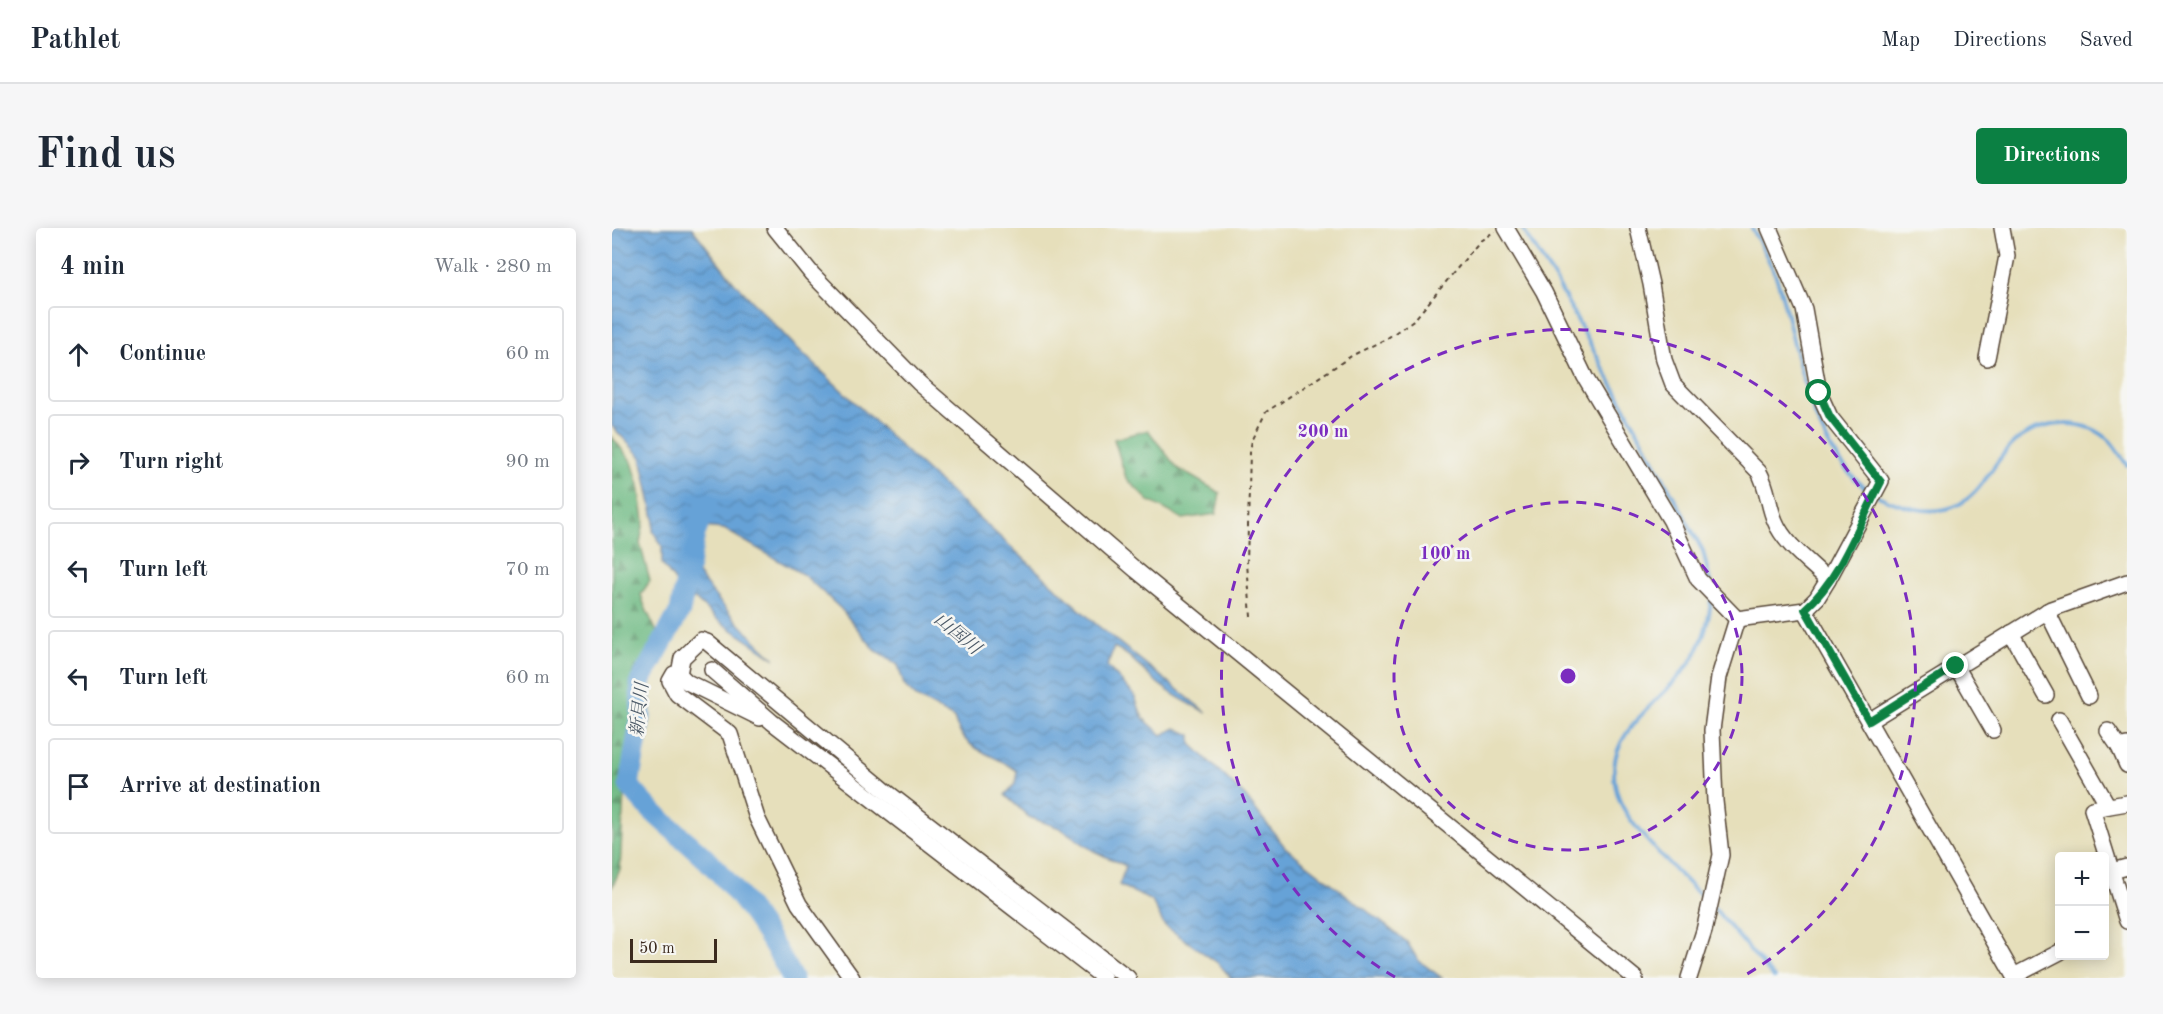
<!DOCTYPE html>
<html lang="en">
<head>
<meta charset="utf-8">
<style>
  body { margin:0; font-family:"Old Standard TT","Noto Serif JP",serif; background:#f6f6f7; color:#1f2937 }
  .controls { position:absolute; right:18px; bottom:18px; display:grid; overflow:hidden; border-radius:6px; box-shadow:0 3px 15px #0003 }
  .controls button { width:54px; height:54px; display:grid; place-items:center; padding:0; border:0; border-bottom:2px solid #e0e1e3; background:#fff; color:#1f2937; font:30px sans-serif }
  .scale { position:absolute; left:18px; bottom:15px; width:87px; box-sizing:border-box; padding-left:6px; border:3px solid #3b2a1e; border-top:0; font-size:16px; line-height:21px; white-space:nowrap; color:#3b2a1e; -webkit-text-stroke:4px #f6f6f2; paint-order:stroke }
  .stop { position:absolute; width:18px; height:18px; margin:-14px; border:4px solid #0b8043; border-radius:50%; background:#fff }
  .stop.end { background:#0b8043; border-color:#fff; box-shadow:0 2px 6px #0008 }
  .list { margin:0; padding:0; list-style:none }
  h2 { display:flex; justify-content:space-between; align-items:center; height:78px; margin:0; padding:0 24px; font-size:26px }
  h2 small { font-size:20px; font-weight:400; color:#747a83 }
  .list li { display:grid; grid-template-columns:39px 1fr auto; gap:18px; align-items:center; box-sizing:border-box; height:96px; margin:0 12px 12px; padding:0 12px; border:2px solid #e0e1e3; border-radius:6px }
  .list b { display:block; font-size:22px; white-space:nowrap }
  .list em { font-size:20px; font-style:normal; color:#747a83 }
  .icon { flex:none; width:33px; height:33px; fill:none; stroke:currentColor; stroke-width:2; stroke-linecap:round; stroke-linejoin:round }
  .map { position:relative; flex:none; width:1515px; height:750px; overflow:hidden; border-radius:6px }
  header { display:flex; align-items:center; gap:36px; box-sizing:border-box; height:84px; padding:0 30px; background:#fff; border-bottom:2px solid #e0e1e3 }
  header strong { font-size:28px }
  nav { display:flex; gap:33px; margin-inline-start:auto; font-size:21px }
  .intro { display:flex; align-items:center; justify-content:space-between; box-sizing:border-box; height:144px; padding:0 36px }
  h1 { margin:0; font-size:42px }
  .button { padding:15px 27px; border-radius:6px; background:#0b8043; color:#fff; font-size:21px; font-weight:700 }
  main { display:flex; gap:36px; padding:0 36px }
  aside { flex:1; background:#fff; border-radius:6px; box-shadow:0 3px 15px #0003 }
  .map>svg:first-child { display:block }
  .forest { fill:url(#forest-firs); stroke:#547250; stroke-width:1.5 }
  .water { fill:url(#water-waves); stroke:#50667a; stroke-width:1.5 }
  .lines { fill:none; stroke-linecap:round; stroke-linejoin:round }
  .stream { stroke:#66a2d7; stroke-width:4 }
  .river { stroke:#66a2d7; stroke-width:21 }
  .minor-casing { stroke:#554536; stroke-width:18 }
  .path { stroke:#554536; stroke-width:2; stroke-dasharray:4.5 4.5; stroke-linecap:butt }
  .minor { stroke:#fff; stroke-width:15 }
  .route { stroke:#0b8043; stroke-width:8 }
  .ring { fill:none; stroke:#7b2cbf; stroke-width:3; stroke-dasharray:10 8 }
  .labels { text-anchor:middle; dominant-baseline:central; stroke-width:5; stroke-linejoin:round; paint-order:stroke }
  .water-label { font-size:18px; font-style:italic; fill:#4c5a68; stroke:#f6f6f2 }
  .centre { fill:#7b2cbf; stroke:#f6f6f2; stroke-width:3 }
  .ring-label { font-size:18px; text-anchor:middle; font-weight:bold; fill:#7b2cbf; stroke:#f6f6f2; stroke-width:5; stroke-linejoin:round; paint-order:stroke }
</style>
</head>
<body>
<header>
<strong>Pathlet</strong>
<nav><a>Map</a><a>Directions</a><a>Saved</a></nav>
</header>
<div class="intro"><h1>Find us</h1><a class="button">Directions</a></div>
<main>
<aside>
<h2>4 min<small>Walk · 280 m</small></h2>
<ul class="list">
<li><svg class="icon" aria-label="ahead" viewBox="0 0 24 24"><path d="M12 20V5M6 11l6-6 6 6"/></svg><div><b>Continue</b></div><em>60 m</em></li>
<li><svg class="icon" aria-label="right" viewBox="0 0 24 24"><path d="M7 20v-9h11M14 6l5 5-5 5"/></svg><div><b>Turn right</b></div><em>90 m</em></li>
<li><svg class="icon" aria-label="left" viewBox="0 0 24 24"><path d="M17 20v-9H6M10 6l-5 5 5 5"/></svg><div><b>Turn left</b></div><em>70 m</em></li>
<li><svg class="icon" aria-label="left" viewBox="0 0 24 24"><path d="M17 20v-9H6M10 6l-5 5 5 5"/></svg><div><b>Turn left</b></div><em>60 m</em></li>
<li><svg class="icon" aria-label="arrive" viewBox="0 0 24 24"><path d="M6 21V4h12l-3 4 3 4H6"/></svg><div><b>Arrive at destination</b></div></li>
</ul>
</aside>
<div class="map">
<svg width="1515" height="750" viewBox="0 0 1515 750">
  <defs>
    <pattern id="forest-firs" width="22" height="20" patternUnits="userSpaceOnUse" patternTransform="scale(1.5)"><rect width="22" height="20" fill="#6eba83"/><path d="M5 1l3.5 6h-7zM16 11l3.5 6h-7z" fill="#5c976b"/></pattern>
    <pattern id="water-waves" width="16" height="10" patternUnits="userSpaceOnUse" patternTransform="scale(1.5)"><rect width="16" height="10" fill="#66a2d7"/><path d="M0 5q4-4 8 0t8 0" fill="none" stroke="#5584ae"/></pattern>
  </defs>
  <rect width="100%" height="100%" fill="#f6f6f2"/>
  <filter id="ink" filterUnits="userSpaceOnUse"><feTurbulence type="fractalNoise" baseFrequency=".0167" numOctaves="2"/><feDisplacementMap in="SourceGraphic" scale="12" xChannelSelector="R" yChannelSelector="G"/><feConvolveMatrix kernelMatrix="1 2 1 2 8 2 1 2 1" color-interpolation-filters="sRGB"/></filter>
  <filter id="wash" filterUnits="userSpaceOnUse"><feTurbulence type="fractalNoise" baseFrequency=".008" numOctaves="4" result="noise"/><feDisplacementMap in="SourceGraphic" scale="24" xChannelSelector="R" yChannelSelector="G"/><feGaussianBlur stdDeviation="1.35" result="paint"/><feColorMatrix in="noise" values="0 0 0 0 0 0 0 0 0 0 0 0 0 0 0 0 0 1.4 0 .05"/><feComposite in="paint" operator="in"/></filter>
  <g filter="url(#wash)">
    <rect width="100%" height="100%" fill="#e6dfbb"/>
    <g class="forest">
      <polygon points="536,202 565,240 608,265 604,286 571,291 537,273 514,250 502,211"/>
      <path d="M0,209L20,234L27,257L32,293L28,315L38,353L29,366C35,397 68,419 27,440L22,456L24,484L12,564L8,641L0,660Z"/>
    </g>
    <path class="water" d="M0,0H80L122,54L181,116L300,229L485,397L595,485C576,475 558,466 542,452C527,440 519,426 502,419L495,438L522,467L531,490L550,507L564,500L579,507V516L633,568L673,619L795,714L806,732L830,750H619L607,736L552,697L540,673L507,657L514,638L482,623L448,600L417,589L393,567L403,556L405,543C380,523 352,526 342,490L304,469L292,457L286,437L263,422L229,381L192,347L112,301L90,299L77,305L87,332L72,323C95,364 129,399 163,431L107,393L82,370L65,394L60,391L69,361L50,336V318L41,303L42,290L29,229L0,198Z"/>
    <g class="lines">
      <g class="stream">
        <polyline points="910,0 944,53 1091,323 1099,358"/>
        <path d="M1140,0C1148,17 1160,35 1166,54C1187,122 1195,220 1259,264"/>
        <path d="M1266,268C1288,278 1316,288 1341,279C1372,267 1379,234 1403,214C1429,192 1474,188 1499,214C1505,221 1510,230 1515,237"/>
        <path d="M1094,673C1070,648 1020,603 1008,573C982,508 1045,481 1077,436C1090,419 1097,393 1099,372"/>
        <polyline points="1102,680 1162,750"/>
      </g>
      <path class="river" d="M95,275L83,306L68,383L28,454L29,488L17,557C39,587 71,608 97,634C127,663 161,713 180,750"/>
    </g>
  </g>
  <g filter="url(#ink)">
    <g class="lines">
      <g class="minor-casing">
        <g id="minor">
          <polyline points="163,0 200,46 307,155 524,342 1023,750"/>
          <path d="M894,0L932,64L973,149L1059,293L1086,351L1125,391L1193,382L1205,370L1216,352C1199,335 1172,316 1163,293C1156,277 1156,260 1147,244L1061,156L1052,132L1039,56L1026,0"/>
          <polyline points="1157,0 1192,81 1207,165 1218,189 1269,253 1216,352"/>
          <polyline points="1375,130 1395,28 1390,0"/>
          <polyline points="1193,382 1403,750"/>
          <polyline points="1435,383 1477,468"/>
          <polyline points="1399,405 1434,467"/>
          <polyline points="1344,438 1381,502"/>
          <polyline points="100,442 160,494 492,750"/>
          <polyline points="67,446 75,454 148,490"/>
          <polyline points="1447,492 1496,578"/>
          <polyline points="1257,493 1439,381 1515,354"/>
          <polyline points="1496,503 1507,519"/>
          <polyline points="1515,517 1507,519 1515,537"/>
          <polyline points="1515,575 1480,581 1515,693"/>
          <polyline points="1500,643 1515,639"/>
          <polyline points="1402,748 1448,724"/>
          <polyline points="240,750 187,676 145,590 118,506 65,466 58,453 62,446 67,446 70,430 89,412 95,414 276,565 516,750"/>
          <polyline points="1077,750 1092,703 1109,627 1103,573 1100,502 1107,449 1125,391"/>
        </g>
      </g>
      <polyline class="path" points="639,389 635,335 638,224 640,212 654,184 741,127 774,111 803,91 868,13 883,3"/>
      <use href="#minor" class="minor"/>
    </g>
  </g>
  <g class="lines" filter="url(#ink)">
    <path class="route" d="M1207,165L1218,189L1269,254C1247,296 1229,350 1193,381L1257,493L1344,438"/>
  </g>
  <g class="ring">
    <circle cx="956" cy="448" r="174"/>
    <path d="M783 749A347 347 0 1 1 1130 749"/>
  </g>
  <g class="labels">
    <g class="water-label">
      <text transform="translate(345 406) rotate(40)">山国川</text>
      <text transform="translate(28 482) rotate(-84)">新貝川</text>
    </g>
  </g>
  <circle cx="956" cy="448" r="9" class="centre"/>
  <g class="ring-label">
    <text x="711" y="209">200 m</text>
    <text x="833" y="331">100 m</text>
  </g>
</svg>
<div class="controls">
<button>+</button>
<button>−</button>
</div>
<div class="scale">50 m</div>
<div class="stop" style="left:1207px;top:165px"></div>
<div class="stop end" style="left:1344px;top:438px"></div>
</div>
</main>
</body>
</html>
